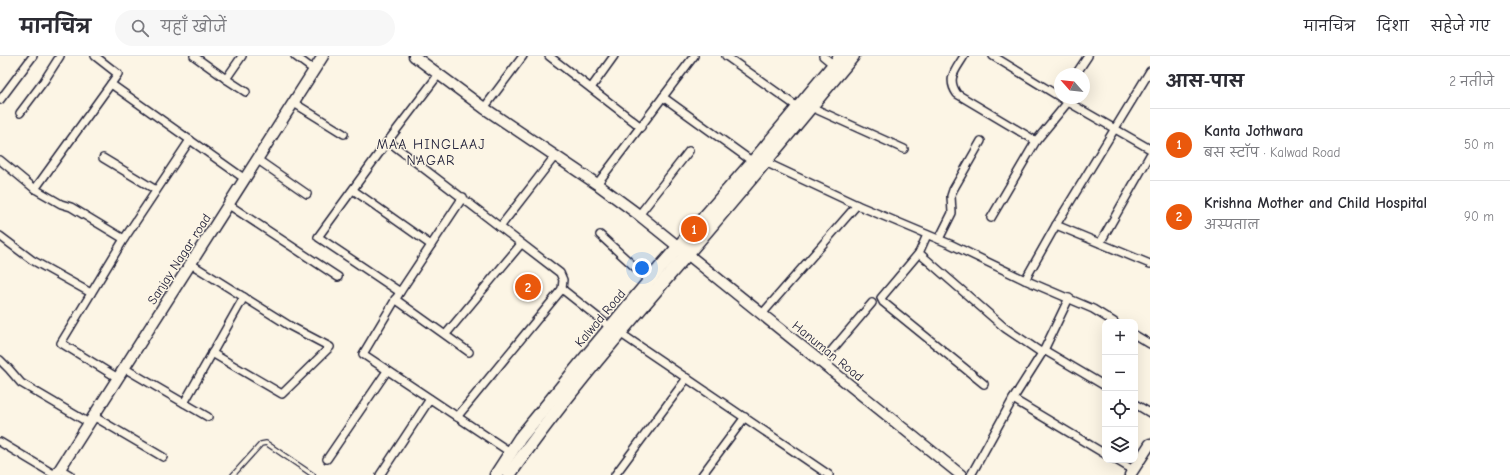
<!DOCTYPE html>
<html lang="hi">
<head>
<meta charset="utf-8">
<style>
  body { margin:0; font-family:"Comic Neue","Playpen Sans Deva",sans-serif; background:#f7f7f7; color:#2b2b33 }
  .controls { position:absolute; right:12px; bottom:12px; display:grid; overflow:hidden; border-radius:8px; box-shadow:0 4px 16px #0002 }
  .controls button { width:36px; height:36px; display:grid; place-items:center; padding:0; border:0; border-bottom:1px solid #e1e1e2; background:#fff; color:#2b2b33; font:20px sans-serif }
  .compass { position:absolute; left:1054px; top:12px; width:36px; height:36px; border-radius:50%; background:#fff; box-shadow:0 4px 16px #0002; rotate:297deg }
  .you { position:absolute; left:642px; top:212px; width:14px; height:14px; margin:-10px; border:3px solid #fff; border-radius:50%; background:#1a73e8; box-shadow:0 0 0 6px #1a73e833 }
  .badge { display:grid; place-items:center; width:26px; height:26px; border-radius:50%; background:#ea580c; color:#fff; font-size:13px; font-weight:700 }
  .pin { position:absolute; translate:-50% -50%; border:2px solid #fff; box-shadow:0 1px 4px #0006 }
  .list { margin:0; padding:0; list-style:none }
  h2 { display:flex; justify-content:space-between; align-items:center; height:52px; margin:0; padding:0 16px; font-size:17px }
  h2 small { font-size:13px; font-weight:400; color:#7c7c81 }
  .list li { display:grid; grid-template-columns:26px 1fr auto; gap:12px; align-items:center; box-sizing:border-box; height:72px; padding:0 16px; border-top:1px solid #e1e1e2 }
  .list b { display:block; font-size:15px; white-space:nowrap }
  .list p { margin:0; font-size:13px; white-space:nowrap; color:#7c7c81 }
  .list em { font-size:13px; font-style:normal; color:#7c7c81 }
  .icon { flex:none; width:22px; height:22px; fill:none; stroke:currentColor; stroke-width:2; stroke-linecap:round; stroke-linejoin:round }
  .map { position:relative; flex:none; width:1150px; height:419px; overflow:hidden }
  header { display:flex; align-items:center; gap:24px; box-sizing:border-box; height:56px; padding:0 20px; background:#fff; border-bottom:1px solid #e1e1e2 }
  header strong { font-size:19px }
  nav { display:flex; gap:22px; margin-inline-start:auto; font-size:14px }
  .search { width:280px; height:36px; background:#f7f7f7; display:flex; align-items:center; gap:10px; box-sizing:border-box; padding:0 14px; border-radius:22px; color:#7c7c81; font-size:15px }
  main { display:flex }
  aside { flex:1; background:#fff }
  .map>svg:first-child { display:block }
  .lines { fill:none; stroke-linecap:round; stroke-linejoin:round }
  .lane-casing { stroke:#22223b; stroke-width:6 }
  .street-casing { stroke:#22223b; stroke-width:10 }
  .secondary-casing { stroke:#22223b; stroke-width:13 }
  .primary-casing { stroke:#22223b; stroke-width:15 }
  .lane { stroke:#fcf5e5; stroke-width:3.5 }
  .street { stroke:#fcf5e5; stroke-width:7 }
  .secondary { stroke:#fcf5e5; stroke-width:10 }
  .primary { stroke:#fcf5e5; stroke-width:12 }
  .labels { text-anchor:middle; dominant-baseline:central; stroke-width:3; stroke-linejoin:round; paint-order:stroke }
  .street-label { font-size:13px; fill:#22223b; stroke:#fcf5e5 }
  .neighbourhood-label { font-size:14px; letter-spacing:1px; fill:#22223b; stroke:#fcf5e5 }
</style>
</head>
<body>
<header>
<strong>मानचित्र</strong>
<div class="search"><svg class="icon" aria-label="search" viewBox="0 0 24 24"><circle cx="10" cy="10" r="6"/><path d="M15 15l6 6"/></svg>यहाँ खोजें</div>
<nav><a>मानचित्र</a><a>दिशा</a><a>सहेजे गए</a></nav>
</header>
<main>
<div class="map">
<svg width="1150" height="419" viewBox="0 0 1150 419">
  <rect width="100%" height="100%" fill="#fcf5e5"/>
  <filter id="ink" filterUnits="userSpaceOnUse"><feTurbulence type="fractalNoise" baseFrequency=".025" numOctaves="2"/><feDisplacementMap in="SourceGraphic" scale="8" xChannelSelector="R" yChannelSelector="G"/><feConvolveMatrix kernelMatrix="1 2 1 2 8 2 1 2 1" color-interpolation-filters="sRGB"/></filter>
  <g filter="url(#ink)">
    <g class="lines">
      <g class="lane-casing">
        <polyline id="lane" points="233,419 261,388 266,387 313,419"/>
      </g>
      <g class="street-casing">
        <g id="street">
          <polyline points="194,0 226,23 242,0"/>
          <polyline points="295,0 314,14"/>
          <polyline points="549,0 641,71"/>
          <polyline points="726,0 799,52"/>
          <polyline points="823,0 834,9"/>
          <path d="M964,0C956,14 946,22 957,38L1036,85"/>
          <polyline points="993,0 1060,41"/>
          <polyline points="439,18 388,85 560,217 563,224 562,233 457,361"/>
          <polyline points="1076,18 1088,0"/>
          <polyline points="226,23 246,36"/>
          <polyline points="111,28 245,123"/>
          <polyline points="591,32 614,0"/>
          <polyline points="663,41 753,106"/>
          <polyline points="1061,42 1150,93"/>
          <polyline points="0,44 33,0"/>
          <polyline points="294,47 344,78"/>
          <polyline points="811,51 904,93"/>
          <polyline points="484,52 523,0"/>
          <polyline points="20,57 44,25 60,0"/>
          <polyline points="388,85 318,181 400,236"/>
          <polyline points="103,102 156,134"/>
          <polyline points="0,104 35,133 61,148 71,151 124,183"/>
          <polyline points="258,104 307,138"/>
          <polyline points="765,106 857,149 950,188 1025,224 1093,253 1114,266"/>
          <polyline points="597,128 694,0"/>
          <polyline points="35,133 118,18 95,0"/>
          <polyline points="353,134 431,189"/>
          <polyline points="463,141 400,236 363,298 510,396"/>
          <polyline points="229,149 338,221"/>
          <polyline points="639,159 689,95"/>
          <polyline points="991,162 1036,85 1068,46"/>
          <polyline points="1056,169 1150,208"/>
          <polyline points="500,171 555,100"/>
          <polyline points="600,179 649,224"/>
          <polyline points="927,179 919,197 1005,272 1042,297"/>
          <polyline points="0,180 32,204 91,237"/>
          <polyline points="939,183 952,157 951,140 953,134 981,85"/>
          <polyline points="1100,187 1150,99"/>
          <polyline points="919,197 881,242 883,246 984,328"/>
          <polyline points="191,208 290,270 330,291 282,338 212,297"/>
          <polyline points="1025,224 1056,169 1150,15"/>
          <polyline points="562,233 610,271"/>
          <polyline points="395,243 469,296"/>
          <polyline points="762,258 857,149"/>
          <polyline points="620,277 829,419"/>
          <polyline points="446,278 521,188"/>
          <polyline points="1135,279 1150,288"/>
          <polyline points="1044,294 1069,242"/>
          <polyline points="0,304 9,313 21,327 89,367"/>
          <polyline points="822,306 872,247"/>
          <polyline points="124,312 208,361"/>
          <polyline points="118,322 61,287 124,183 190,84"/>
          <polyline points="1013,343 1105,398"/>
          <polyline points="184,347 244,241"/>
          <polyline points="1135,348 1150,357"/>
          <polyline points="93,360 163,401"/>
          <polyline points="0,386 55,419"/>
          <polyline points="327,403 387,315"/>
          <polyline points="1116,404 1133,414"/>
          <polyline points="60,413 70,419"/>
          <polyline points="380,419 430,343"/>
          <polyline points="615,419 687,322"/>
          <polyline points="702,419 745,361"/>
          <polyline points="971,419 1013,343 1044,294 1105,330"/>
        </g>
      </g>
      <g class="secondary-casing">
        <g id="secondary">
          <polyline points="414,0 484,52 597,128 639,159 961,419"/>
          <polyline points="56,419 323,0"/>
          <polyline points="1130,419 1150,388"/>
        </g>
      </g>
      <g class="primary-casing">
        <g id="primary">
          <polyline points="496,419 520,382 581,307 659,213 757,101 841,0"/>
          <path d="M509,419C564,341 626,269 688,197C744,132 798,66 853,0"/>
        </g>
      </g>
      <use href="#lane" class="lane"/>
      <use href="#street" class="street"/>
      <use href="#secondary" class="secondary"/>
      <use href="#primary" class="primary"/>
    </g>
  </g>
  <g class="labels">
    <g class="street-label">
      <text transform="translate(179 203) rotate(-57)">Sanjay Nagar road</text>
      <text transform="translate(600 262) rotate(-50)">Kalwad Road</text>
      <text transform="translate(828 295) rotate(39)">Hanuman Road</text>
    </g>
    <g class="neighbourhood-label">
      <text x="431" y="88">MAA HINGLAAJ<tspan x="431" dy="16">NAGAR</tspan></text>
    </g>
  </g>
</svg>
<div class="controls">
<button>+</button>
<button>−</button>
<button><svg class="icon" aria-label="locate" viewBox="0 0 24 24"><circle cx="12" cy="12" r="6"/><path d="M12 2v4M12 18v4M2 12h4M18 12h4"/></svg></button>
<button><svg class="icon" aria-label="layers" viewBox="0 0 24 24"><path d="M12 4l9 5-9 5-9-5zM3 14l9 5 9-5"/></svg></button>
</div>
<svg class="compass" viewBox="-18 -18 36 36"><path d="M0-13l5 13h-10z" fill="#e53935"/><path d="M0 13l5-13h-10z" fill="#7c7c81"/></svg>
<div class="you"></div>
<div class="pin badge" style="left:694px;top:173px">1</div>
<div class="pin badge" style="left:528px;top:231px">2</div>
</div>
<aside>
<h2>आस-पास<small>2 नतीजे</small></h2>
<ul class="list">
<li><span class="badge">1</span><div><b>Kanta Jothwara</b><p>बस स्टॉप · Kalwad Road</p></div><em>50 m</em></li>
<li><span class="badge">2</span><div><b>Krishna Mother and Child Hospital</b><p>अस्पताल</p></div><em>90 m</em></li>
</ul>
</aside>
</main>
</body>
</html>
